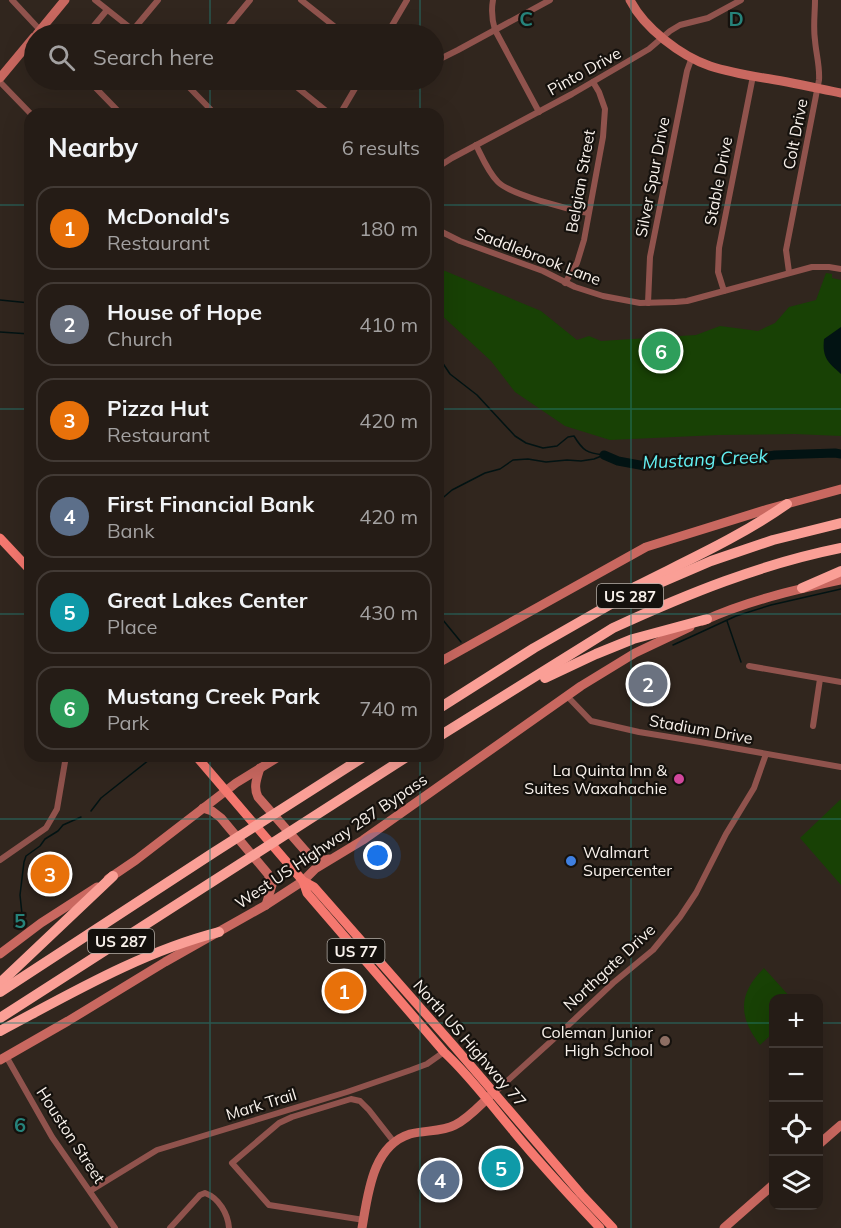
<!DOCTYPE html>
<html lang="en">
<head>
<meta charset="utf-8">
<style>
  body { margin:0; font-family:Mulish,sans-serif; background:#312923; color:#f1f3f6 }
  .controls { position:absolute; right:18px; bottom:18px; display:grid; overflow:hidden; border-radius:12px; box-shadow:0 6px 24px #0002 }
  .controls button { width:54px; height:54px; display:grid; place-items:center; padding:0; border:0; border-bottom:2px solid #423a35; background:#251c16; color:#f1f3f6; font:30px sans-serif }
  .you { position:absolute; left:378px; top:856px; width:21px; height:21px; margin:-15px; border:4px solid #fff; border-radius:50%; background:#1a73e8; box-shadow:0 0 0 9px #1a73e833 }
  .badge { display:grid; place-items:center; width:39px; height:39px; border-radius:50%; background:#f19ab2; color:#fff; font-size:20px; font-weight:700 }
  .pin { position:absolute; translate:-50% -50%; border:3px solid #fff; box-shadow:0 2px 6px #0006 }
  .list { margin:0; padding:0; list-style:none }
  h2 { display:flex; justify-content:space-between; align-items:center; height:78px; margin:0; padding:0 24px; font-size:26px }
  h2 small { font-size:20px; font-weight:400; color:#a3a1a1 }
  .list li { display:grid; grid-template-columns:39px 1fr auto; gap:18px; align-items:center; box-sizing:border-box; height:84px; margin:0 12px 12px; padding:0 12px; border:2px solid #423a35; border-radius:18px }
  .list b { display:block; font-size:22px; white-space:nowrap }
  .list p { margin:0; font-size:20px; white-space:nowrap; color:#a3a1a1 }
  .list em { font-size:20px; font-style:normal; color:#a3a1a1 }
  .icon { flex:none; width:33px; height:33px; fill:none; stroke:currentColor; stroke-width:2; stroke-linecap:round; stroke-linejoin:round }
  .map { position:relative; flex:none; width:841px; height:1228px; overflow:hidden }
  .search { position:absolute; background:#251c16; box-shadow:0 6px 24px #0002; left:24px; top:24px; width:420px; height:66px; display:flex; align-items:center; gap:15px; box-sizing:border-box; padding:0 21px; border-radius:33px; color:#a3a1a1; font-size:22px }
  .panel { position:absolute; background:#251c16; box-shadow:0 6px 24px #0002; left:24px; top:108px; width:420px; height:654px; border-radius:18px }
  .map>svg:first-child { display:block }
  .green { fill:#184105 }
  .water { fill:#021313 }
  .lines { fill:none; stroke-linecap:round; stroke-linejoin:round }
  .stream { stroke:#021313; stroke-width:1.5 }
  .river { stroke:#021313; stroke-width:9 }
  .street { stroke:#90534d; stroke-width:6 }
  .secondary { stroke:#c96860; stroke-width:9 }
  .primary { stroke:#f5786f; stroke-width:9 }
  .highway { stroke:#fa9f96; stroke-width:10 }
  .grid { fill:none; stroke:#26827a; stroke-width:1.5; stroke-opacity:0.55 }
  .hotel-dot { fill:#d1479c; stroke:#15110d; stroke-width:2 }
  .shop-dot { fill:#3f7fe0; stroke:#15110d; stroke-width:2 }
  .education-dot { fill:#8d6e63; stroke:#15110d; stroke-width:2 }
  .labels { text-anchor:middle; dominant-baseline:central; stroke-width:4.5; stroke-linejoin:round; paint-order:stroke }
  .shield { fill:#15110d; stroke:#b4aea8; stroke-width:1.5 }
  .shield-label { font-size:15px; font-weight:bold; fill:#f8f1eb }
  .street-label { font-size:16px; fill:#f8f1eb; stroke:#15110d }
  .poi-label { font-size:16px; fill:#f8f1eb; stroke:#15110d; text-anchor:end }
  .water-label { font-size:18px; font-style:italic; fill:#63f2f5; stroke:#15110d }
  .grid-label { font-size:20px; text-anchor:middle; font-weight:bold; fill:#26827a; stroke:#15110d; stroke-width:4.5; stroke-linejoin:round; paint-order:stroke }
</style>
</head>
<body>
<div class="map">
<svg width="841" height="1228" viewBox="0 0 841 1228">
  <rect width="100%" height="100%" fill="#31261e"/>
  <g class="green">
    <polygon points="438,268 541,311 577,340 589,336 601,341 696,335 720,326 758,331 775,323 789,307 816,300 826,273 832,274 832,278 841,280 841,436 795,434 718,435 610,440 565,426 515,392 491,361 438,312"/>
    <polygon points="841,799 841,885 800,838"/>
    <path d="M764,968L791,998H774L773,1033L760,1045C738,1016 738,994 764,968Z"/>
  </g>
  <path class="water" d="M841,327V374C828,362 822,358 824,339Z"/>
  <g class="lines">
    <g class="stream">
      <polyline points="0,300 30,303"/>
      <polyline points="0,332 30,334"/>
      <path d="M438,356L450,374L477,395L515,436L526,443L543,448L557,446L568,437L574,436C583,451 587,453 604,455"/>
      <polyline points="438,502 452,490 485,473 500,469 513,460 528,459 546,462 567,460 581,461 594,459 604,455"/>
      <polyline points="438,614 461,642"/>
      <polyline points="727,621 741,662"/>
      <polyline points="673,645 736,616 771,605 841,589"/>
      <polyline points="91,811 101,798 154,756"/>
      <polyline points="26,924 22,914 20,895 24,862 26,856 40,846 45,839 58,831 63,825 81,817"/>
    </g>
    <polyline class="river" points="604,455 618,461 645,466 663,462 705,462 743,460 775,455 835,453 841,454"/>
    <g class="street">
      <polyline points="12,0 40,30"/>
      <polyline points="95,0 138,34"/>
      <polyline points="301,0 344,34"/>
      <path d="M493,0C491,11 492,20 495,30L539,112"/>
      <polyline points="227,29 234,34"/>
      <polyline points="133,30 158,0"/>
      <polyline points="87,34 107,10"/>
      <polyline points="222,34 250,0"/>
      <polyline points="387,34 407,0"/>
      <polyline points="434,62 458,50 550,0"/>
      <polyline points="88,80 121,114"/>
      <polyline points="182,80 215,114"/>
      <polyline points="288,80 330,114"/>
      <polyline points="0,82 31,114"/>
      <polyline points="340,114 360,80"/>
      <path d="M476,145C482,157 488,172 498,182C511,195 568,209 588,213"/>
      <polyline points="438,167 452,158 572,94 632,59 649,49 670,31 680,25 708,18 741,0"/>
      <polyline points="438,230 460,241 543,271 575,287 603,296 640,303 675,302 687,301 812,267 829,267 841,269"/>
      <path d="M789,272L786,250L819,80C820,66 816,54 815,40C813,27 815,13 815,0"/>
      <polyline points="565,283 577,263 584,240 603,137 605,109 599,92 593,82"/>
      <polyline points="724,291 718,272 719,248 753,76"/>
      <polyline points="648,303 650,257 687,71 692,57"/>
      <polyline points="749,666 841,682"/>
      <polyline points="567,696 591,721 639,732 700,742 841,767"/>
      <polyline points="813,726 820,679"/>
      <polyline points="0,860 46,828 57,809 66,756"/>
      <polyline points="6,1056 52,1137 115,1228"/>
      <polyline points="494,1093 558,1035 613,983 653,950 680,917 696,893 726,834 754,788 766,754"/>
      <polyline points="90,1191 157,1150 347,1092 411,1070 427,1064 444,1052"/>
      <polyline points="364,1220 269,1205 232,1163 279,1123 292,1117 351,1099 360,1101 369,1110 394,1142"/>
      <path d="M170,1228L200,1195L205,1193C219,1198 228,1214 229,1228"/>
    </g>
    <g class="secondary">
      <path d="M630,0C644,28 681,56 710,66C728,72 746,75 764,78C790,82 816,88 841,93"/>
      <polyline points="37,34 65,0"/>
      <polyline points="0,78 34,37"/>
      <path d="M703,621C746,601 794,590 841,580"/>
      <polyline points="438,663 646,547 768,509 841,489"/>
      <path d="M260,768C257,778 253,787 258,797L308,854C315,860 320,862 329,859"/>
      <polyline points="203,808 212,811 221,818 268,874 272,885 266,905"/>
      <polyline points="108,879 136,860 236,783 280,756"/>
      <polyline points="0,954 41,923 97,887"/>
      <polyline points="0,1060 68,1021 165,962 266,905 303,881 315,869 363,840 581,686 635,653 690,627"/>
      <polyline points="818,1145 841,1125"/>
      <path d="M362,1228C368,1194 372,1146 410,1134C425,1130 442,1132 455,1125C469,1118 480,1105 491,1095"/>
      <polyline points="724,1228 774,1184"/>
    </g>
    <g class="primary">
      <polyline points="0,538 30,570"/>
      <polyline points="196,756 303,881 314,887 453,1045 581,1194 613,1228"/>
      <path d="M303,881L307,893L444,1052C470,1076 491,1105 514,1132C541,1165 571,1197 600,1228"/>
    </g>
    <g class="highway">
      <path d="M635,587C686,561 740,537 787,504"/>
      <polyline points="802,588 841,571"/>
      <polyline points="545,678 596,654 633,639 707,619"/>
      <polyline points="438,709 534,648 611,604 711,561 773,540 841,523"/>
      <path d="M438,737L613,628C687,594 761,564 841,548"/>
      <polyline points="0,983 113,876"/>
      <polyline points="0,992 213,853 365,756"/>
      <polyline points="0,1018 408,756"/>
      <path d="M0,1031C70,994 141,952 219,932"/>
    </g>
  </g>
  <path class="grid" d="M210,0V34M420,0V34M631,0V1228M210,80V114M420,80V114M0,205H30M438,205H841M0,409H30M438,409H841M0,614H30M438,614H841M210,756V1228M420,756V1228M0,819H841M0,1023H774M818,1023H841"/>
  <circle class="hotel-dot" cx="679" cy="779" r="6"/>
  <circle class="shop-dot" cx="571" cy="861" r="6"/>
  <circle class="education-dot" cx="665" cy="1041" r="6"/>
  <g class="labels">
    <g class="shield">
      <rect x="597" y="584" width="66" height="24" rx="4.5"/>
      <rect x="88" y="929" width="66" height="24" rx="4.5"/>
      <rect x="327.5" y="939" width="57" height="24" rx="4.5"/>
    </g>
    <g class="shield-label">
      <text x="630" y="596">US 287</text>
      <text x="121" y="941">US 287</text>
      <text x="356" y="951">US 77</text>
    </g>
    <g class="street-label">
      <text transform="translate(584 71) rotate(-29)">Pinto Drive</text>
      <text transform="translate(795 134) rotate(-79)">Colt Drive</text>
      <text transform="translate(652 177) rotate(-79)">Silver Spur Drive</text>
      <text transform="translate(580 181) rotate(-80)">Belgian Street</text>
      <text transform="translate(718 181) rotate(-79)">Stable Drive</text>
      <text transform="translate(538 256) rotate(21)">Saddlebrook Lane</text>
      <text transform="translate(701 729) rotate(10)">Stadium Drive</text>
      <text transform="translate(331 841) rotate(-34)">West US Highway 287 Bypass</text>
      <text transform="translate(609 967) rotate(-43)">Northgate Drive</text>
      <text transform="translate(470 1043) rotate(49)">North US Highway 77</text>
      <text transform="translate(261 1104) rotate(-17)">Mark Trail</text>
      <text transform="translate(71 1135) rotate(57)">Houston Street</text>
    </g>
    <g class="poi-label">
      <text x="667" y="770">La Quinta Inn &amp;<tspan x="667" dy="18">Suites Waxahachie</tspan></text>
      <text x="583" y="852" text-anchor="start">Walmart<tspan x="583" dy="18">Supercenter</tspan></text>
      <text x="653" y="1032">Coleman Junior<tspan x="653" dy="18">High School</tspan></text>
    </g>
    <g class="water-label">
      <text transform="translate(705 459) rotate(-3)">Mustang Creek</text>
    </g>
  </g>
  <g class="grid-label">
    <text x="526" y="26">C</text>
    <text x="736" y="26">D</text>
    <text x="20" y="928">5</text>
    <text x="20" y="1132">6</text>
  </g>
</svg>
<div class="controls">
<button>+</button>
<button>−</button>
<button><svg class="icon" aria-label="locate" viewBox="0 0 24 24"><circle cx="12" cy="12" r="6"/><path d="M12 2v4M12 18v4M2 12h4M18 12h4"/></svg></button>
<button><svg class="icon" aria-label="layers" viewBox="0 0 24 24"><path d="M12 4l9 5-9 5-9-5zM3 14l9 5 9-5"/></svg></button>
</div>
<div class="you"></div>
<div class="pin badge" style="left:344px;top:991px;background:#e8710a">1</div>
<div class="pin badge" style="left:648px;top:684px;background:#6b7280">2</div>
<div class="pin badge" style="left:50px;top:874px;background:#e8710a">3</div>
<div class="pin badge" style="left:440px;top:1180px;background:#5c6f8a">4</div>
<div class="pin badge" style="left:501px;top:1168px;background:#0f9aa8">5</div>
<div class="pin badge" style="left:661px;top:351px;background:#2e9e5b">6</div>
<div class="search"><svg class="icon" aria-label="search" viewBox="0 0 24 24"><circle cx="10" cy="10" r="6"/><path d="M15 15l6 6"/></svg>Search here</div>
<section class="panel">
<h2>Nearby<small>6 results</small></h2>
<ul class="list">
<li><span class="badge" style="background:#e8710a">1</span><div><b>McDonald's</b><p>Restaurant</p></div><em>180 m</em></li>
<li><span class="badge" style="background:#6b7280">2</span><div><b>House of Hope</b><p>Church</p></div><em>410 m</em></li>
<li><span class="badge" style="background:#e8710a">3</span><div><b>Pizza Hut</b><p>Restaurant</p></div><em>420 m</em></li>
<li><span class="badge" style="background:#5c6f8a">4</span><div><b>First Financial Bank</b><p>Bank</p></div><em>420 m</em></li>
<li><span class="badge" style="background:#0f9aa8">5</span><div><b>Great Lakes Center</b><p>Place</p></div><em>430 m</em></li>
<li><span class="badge" style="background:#2e9e5b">6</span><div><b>Mustang Creek Park</b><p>Park</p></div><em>740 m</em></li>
</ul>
</section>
</div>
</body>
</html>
